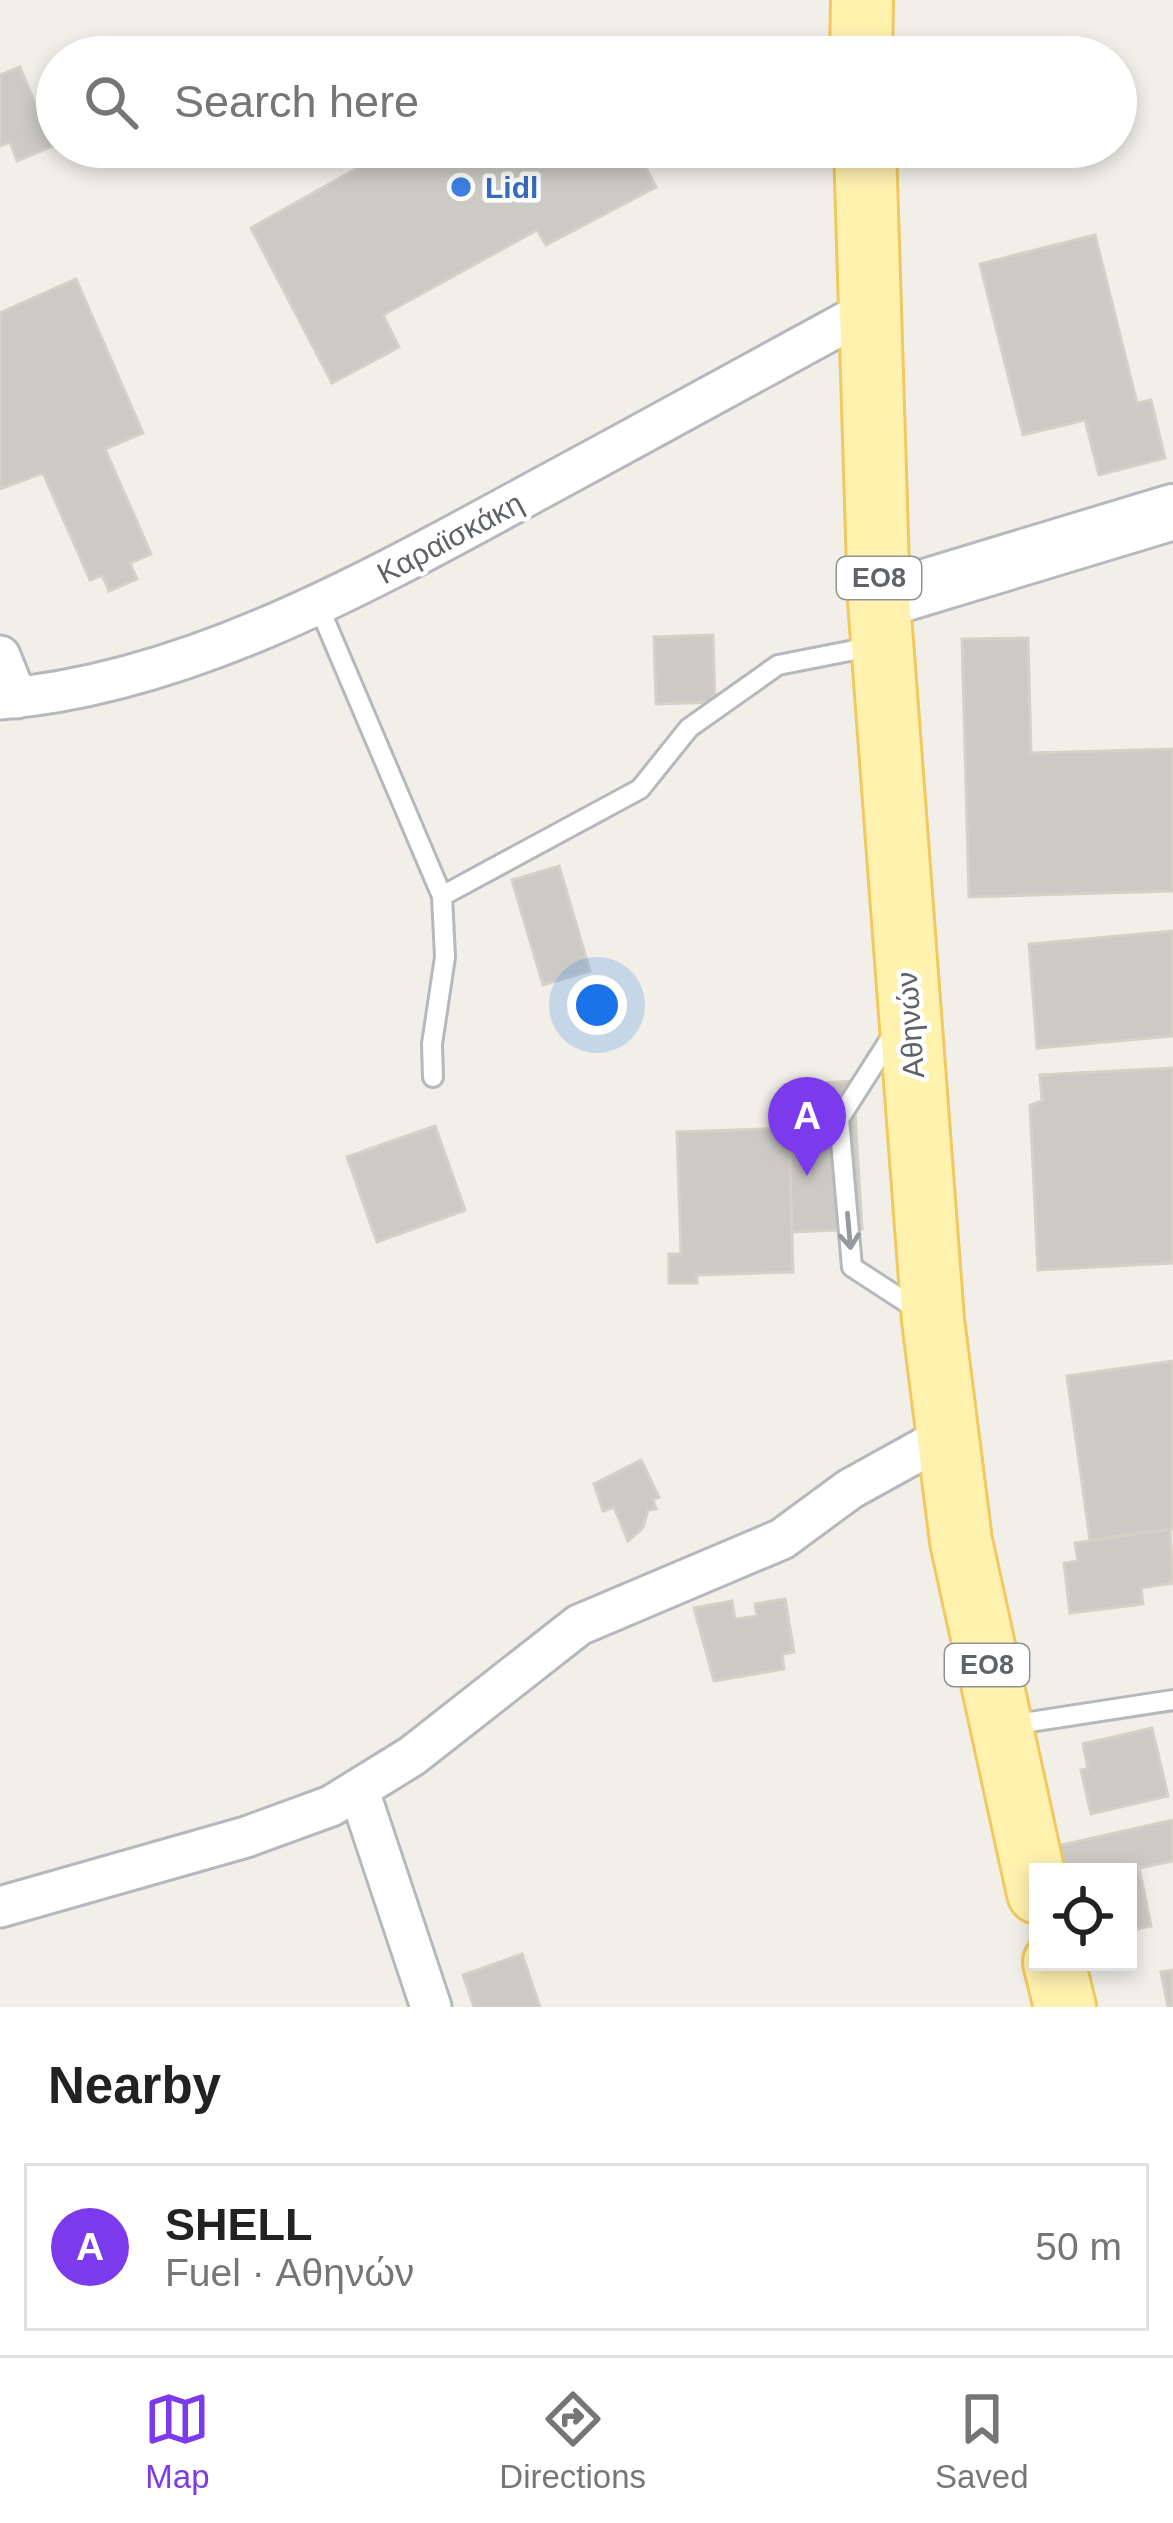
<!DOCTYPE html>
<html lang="en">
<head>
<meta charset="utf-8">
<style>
  body { margin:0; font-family:Arial,sans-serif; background:#f2f2f2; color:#222 }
  .controls { position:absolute; right:36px; bottom:36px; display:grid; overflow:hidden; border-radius:0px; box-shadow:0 6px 18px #0003 }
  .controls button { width:108px; height:108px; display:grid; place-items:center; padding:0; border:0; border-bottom:3px solid #e0e0e0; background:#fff; color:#222; font:60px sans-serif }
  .you { position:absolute; left:597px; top:1005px; width:42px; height:42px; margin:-30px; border:9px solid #fff; border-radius:50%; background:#1a73e8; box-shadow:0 0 0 18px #1a73e833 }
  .badge { display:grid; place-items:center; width:78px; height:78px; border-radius:50%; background:#7c3aed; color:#fff; font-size:39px; font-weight:700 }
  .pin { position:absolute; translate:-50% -99px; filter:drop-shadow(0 3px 6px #0008) }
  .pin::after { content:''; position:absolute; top:63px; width:42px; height:36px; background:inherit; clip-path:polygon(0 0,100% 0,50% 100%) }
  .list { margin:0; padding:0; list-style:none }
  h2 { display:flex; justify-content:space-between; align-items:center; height:156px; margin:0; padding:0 48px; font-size:51px }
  h2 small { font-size:39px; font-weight:400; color:#767676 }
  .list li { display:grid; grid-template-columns:78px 1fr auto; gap:36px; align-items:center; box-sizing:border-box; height:168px; margin:0 24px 24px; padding:0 24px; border:3px solid #e0e0e0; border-radius:0px }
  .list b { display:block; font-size:45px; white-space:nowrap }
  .list p { margin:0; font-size:39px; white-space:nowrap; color:#767676 }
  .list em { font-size:39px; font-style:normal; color:#767676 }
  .icon { flex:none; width:66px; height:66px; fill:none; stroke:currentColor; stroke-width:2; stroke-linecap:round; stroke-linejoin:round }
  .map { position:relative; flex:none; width:1173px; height:2007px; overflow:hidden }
  .search { position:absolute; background:#fff; box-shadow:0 6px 18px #0003; left:36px; right:36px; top:36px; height:132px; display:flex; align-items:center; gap:30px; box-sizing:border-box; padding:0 42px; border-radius:66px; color:#767676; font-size:45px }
  .sheet { height:348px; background:#fff }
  nav { display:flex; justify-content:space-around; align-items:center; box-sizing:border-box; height:168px; border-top:3px solid #e0e0e0; background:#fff; font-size:33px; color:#767676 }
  nav a { display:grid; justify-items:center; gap:6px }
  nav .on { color:#7c3aed }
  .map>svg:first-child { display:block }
  .building { fill:#cccac5; stroke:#d6d1c6; stroke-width:3 }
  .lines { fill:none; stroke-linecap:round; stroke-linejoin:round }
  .lane-casing { stroke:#b5b8bc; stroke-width:24 }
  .street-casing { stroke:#b5b8bc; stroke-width:45 }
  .secondary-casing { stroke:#b6babf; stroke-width:60 }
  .primary-casing { stroke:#f2c960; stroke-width:66 }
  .lane { stroke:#fff; stroke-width:18 }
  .street { stroke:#fff; stroke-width:39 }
  .secondary { stroke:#fff; stroke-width:54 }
  .primary { stroke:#fff2af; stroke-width:60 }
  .oneway { stroke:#979a9d }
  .shop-dot { fill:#3f7fe0; stroke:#fff; stroke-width:4.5 }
  .labels { text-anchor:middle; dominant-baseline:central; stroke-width:9; stroke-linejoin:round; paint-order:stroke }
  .shield { fill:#fff; stroke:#8f9295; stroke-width:3 }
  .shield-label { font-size:27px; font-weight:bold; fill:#5f6368 }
  .shop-label { font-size:30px; font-weight:bold; fill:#366cbe; stroke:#fff; text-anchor:start }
  .street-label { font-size:30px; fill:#5f6368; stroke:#fff }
</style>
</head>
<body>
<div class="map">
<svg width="1173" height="2007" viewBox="0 0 1173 2007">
  <rect width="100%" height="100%" fill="#f1efe8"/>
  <g class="building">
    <polygon points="20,67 53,146 17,161 10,142 0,146 0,75"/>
    <polygon points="395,147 635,147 656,187 546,245 537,230 383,315 399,347 332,383 251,228"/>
    <polygon points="1095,235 1137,403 1151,400 1165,458 1099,475 1085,420 1023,435 980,264"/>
    <polygon points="76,279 143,433 105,449 151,554 130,563 137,579 109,591 102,575 90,580 43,473 0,489 0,313"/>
    <polygon points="713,635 715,702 656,704 654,637"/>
    <polygon points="1028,638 1031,753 1173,749 1173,891 969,897 962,639"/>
    <polygon points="559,866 590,971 543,985 512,880"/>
    <polygon points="1173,931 1173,1036 1037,1048 1029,944"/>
    <polygon points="1173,1068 1173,1263 1038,1270 1030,1105 1042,1101 1040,1075"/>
    <polygon points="853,1081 862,1229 792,1232 784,1085"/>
    <polygon points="435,1126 465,1210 377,1242 347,1157"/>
    <polygon points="789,1128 793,1272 697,1275 697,1283 669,1283 669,1254 681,1254 677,1132"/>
    <polygon points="1173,1361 1173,1529 1090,1540 1067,1376"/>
    <polygon points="641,1460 659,1497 653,1500 656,1509 648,1510 643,1528 628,1541 614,1507 603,1511 594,1484"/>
    <polygon points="1170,1529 1173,1583 1141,1588 1143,1604 1070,1613 1064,1563 1078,1561 1075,1543"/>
    <polygon points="785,1599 794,1652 782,1654 784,1669 714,1681 694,1608 732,1601 735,1619 757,1616 755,1604"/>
    <polygon points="1152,1728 1168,1796 1091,1814 1081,1770 1088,1769 1083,1744"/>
    <polygon points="1173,1820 1173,1861 1139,1868 1151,1926 1128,1931 1128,1872 1058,1872 1053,1847"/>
    <polygon points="522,1954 540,2007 474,2007 463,1975"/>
    <polygon points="1173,1970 1173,2007 1168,2007 1161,1972"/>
  </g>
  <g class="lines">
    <g class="lane-casing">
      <g id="lane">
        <polyline points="319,607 442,896 445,957 432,1044 433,1077"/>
        <polyline points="442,896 640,789 689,728 778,665 875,646"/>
        <polyline points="894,1033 839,1119 852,1267 921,1312"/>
        <polyline points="1011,1725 1173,1700"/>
      </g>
    </g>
    <g class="street-casing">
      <g id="street">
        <polyline points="0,656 17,698"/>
        <path d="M0,699C188,684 372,580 534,492C647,431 760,369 872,308"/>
        <polyline points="359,1791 431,2007"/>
        <polyline points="0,1907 246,1837 331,1806 412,1756 579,1625 782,1539 850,1489 944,1437"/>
      </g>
    </g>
    <g class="secondary-casing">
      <polyline id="secondary" points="879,601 1173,512"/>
    </g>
    <g class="primary-casing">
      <g id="primary">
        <polyline points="861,57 862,0"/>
        <polyline points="865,147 879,601 933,1320 961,1541 1038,1893"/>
        <polyline points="1054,1962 1065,2007"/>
      </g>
    </g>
    <use href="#lane" class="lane"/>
    <use href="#street" class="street"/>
    <use href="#secondary" class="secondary"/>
    <use href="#primary" class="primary"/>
  </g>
  <defs><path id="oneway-shaft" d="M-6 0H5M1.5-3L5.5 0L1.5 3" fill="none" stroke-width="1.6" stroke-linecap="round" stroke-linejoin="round" transform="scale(3)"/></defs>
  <use class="oneway" href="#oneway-shaft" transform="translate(849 1231) rotate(85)"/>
  <circle class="shop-dot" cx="461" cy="187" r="12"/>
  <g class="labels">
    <g class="shield">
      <rect x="837" y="557" width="84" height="42" rx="9"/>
      <rect x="945" y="1644" width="84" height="42" rx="9"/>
    </g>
    <g class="shield-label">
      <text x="879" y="578">ΕΟ8</text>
      <text x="987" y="1665">ΕΟ8</text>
    </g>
    <g class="shop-label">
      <text x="485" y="187">Lidl</text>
    </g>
    <g class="street-label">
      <text transform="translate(450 538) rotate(-28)">Καραϊσκάκη</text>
      <text transform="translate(910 1025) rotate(-94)">Αθηνών</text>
    </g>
  </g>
</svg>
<div class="controls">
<button><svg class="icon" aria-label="locate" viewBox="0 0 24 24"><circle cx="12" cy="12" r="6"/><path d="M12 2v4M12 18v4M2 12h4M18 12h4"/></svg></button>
</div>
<div class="you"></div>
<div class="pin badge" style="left:807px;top:1176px">A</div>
<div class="search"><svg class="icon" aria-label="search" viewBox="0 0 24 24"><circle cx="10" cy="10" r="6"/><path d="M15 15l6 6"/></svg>Search here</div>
</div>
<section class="sheet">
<h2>Nearby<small></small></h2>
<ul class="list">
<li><span class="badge">A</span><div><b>SHELL</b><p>Fuel · Αθηνών</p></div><em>50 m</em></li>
</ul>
</section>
<nav>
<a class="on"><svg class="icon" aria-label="map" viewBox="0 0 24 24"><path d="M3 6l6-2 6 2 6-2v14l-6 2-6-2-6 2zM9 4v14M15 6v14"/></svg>Map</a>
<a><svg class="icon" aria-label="directions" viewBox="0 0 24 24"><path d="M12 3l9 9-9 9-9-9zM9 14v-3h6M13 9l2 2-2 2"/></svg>Directions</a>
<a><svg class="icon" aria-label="saved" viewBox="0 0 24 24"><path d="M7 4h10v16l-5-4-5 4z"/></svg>Saved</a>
</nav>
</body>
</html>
